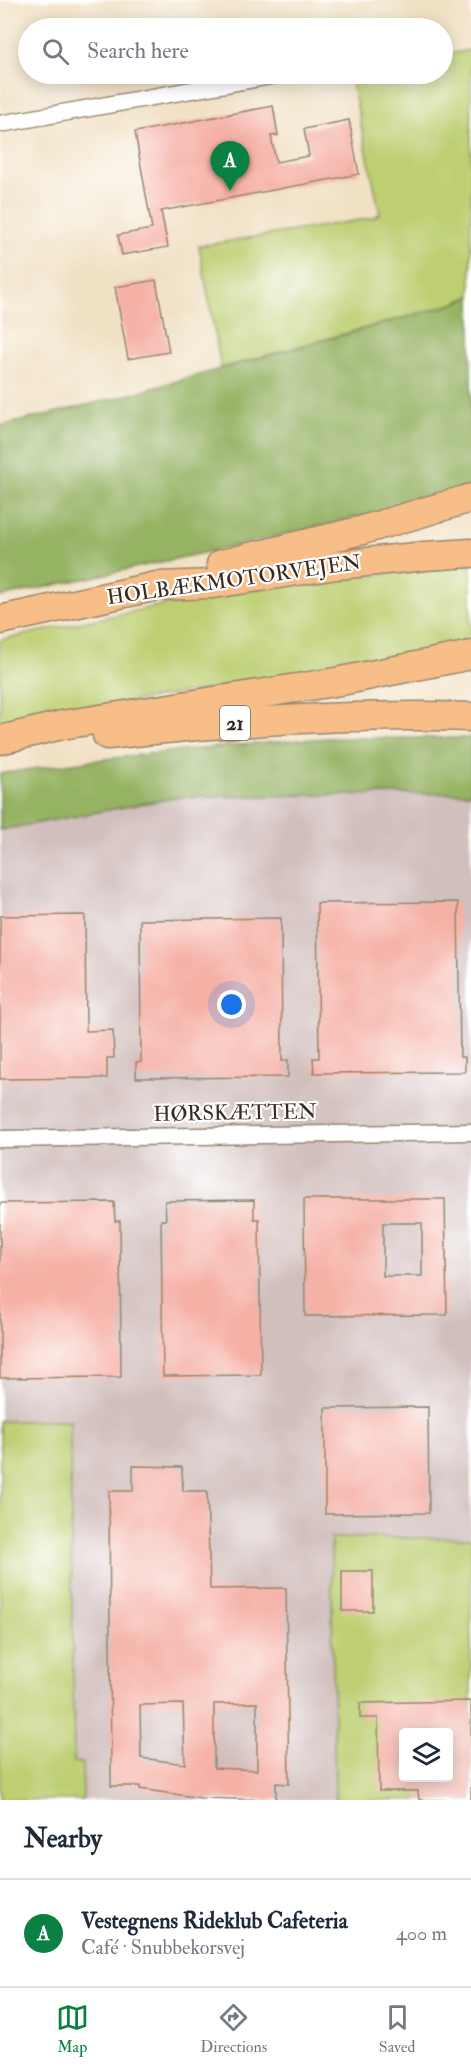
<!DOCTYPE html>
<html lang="en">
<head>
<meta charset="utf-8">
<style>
  body { margin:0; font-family:"IM FELL Double Pica",serif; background:#f2f2f3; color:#1f2937 }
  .controls { position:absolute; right:18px; bottom:18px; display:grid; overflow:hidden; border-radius:6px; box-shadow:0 3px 15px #0003 }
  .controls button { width:54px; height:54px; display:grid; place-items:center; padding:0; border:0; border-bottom:2px solid #e0e1e3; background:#fff; color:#1f2937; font:30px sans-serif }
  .you { position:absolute; left:232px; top:1005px; width:21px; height:21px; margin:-15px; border:4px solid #fff; border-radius:50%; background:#1a73e8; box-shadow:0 0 0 9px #1a73e833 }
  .badge { display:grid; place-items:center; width:39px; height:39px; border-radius:50%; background:#0b8043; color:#fff; font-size:20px; font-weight:700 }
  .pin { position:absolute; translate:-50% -50px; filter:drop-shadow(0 2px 3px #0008) }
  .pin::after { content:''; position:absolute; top:32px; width:21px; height:18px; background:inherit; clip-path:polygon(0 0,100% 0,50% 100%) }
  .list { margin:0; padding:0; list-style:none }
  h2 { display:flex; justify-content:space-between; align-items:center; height:78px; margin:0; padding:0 24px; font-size:26px }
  h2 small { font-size:20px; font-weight:400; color:#747a83 }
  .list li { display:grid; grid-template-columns:39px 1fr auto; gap:18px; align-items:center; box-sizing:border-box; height:108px; padding:0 24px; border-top:2px solid #e0e1e3 }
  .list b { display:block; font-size:22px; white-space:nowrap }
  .list p { margin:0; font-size:20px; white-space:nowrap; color:#747a83 }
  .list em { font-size:20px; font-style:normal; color:#747a83 }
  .icon { flex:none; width:33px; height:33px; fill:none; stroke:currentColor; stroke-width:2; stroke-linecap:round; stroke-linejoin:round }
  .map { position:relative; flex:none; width:471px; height:1800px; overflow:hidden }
  .search { position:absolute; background:#fff; box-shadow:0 3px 15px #0003; left:18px; right:18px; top:18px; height:66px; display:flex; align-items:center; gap:15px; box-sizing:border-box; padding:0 21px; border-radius:33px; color:#747a83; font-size:22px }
  .sheet { height:186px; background:#fff }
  nav { display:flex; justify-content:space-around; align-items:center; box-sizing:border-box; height:84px; border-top:2px solid #e0e1e3; background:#fff; font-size:16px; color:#747a83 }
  nav a { display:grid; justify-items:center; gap:3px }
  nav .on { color:#0b8043 }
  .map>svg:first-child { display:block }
  .industrial { fill:#d1bfbd; fill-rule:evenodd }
  .green { fill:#bdcf72; stroke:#7c7c48; stroke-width:1.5; fill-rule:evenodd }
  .forest { fill:#96b264; stroke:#686e41; stroke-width:1.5 }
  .building { fill:#f5b1a6; fill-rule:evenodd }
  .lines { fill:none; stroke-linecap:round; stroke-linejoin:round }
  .minor-casing { stroke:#968671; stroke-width:19 }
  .motorway-casing { stroke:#968671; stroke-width:31 }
  .minor { stroke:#fff; stroke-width:16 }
  .motorway { stroke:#f7be87; stroke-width:28 }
  .labels { text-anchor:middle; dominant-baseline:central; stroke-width:4.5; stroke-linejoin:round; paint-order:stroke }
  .shield { fill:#fff; stroke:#766a62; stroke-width:1.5 }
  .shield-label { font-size:20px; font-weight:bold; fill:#3b2a1e }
  .street-label { font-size:21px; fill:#3b2a1e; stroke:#fff }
</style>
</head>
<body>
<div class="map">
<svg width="471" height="1800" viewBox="0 0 471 1800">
  <rect width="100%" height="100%" fill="#fff"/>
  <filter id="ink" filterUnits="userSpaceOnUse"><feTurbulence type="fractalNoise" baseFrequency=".0167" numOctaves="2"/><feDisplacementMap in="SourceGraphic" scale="12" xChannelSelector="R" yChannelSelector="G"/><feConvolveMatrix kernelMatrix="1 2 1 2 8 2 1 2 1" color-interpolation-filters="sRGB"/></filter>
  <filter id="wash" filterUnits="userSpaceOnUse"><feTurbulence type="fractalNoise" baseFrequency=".008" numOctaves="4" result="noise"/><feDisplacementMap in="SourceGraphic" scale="24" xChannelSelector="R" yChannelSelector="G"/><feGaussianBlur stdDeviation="1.35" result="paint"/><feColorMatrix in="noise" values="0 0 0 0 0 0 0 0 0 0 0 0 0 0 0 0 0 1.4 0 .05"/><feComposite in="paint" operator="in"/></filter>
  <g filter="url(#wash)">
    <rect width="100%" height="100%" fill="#f1e1c4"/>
    <path class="industrial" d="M471,793V1800H0V830L179,797ZM404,1732H448V1778H404Z"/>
    <g class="green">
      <polygon points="471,50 471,296 453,304 221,368 199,246 373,218 380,213 350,74 442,74 443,55"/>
      <polygon points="471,565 471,643 332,670 0,722 0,640 163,605 271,586"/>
      <polygon points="0,1421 70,1421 74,1762 82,1763 83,1800 0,1800"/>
      <path d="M331,1538H471V1800H335ZM404,1732H448V1778H404Z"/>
    </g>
    <g class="forest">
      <polygon points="471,296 471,486 443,497 235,546 0,597 0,426 124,396 453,304"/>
      <path d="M327,738H471V793L179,797L0,830V774C108,756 218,746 327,738Z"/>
    </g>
    <g id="blocks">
      <g class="building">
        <polygon points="273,106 278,135 271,136 276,162 309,156 304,129 349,120 359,174 161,211 168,247 122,255 118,235 152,229 135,132"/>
        <polygon points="156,280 169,352 128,359 115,287"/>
        <polygon points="458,902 460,1057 465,1057 465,1072 314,1073 313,1058 319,1058 317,903"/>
        <polygon points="85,915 86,1031 113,1030 114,1058 107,1058 107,1078 0,1079 0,916"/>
        <polygon points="281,918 282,1061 288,1060 288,1077 136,1078 136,1062 141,1062 140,920"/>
        <path d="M304,1199H445L447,1315L305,1316ZM383,1223H422V1276H383Z"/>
        <polygon points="254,1200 254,1219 259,1219 261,1375 163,1376 161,1220 166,1220 165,1201"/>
        <polygon points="114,1202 115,1221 120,1221 121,1377 0,1378 0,1203"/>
        <polygon points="428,1407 429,1513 325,1514 325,1408"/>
        <path d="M133,1466L182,1467L183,1491H207L210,1589L286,1588L289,1784L276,1783V1800L201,1798L140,1789V1786H111L109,1491H133ZM257,1703V1770L214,1768V1704ZM183,1704L185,1764L141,1758L140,1705Z"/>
        <rect x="342" y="1571" width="31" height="40"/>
        <path d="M471,1701V1800H419L418,1791H379L378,1718H360V1703ZM404,1732H448V1778H404Z"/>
      </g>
    </g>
  </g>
  <g filter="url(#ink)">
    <use href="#blocks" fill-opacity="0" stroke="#968671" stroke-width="1.5"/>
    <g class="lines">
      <g class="minor-casing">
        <g id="minor">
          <polyline points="0,124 282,74"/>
          <polyline points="0,1139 471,1132"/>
        </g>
      </g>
      <g class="motorway-casing">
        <g id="motorway">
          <polyline points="221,564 363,530 471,498"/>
          <polyline points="0,620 157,586 213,584 337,565 425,556 471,553"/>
          <path d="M107,735C227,722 350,713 471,717"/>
          <polyline points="0,740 62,725 341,681 471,655"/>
        </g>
      </g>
      <use href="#minor" class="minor"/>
      <use href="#motorway" class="motorway"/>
    </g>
  </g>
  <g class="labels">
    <rect class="shield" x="220" y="706" width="30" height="34" rx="4.5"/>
    <g class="shield-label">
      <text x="235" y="723">21</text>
    </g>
    <g class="street-label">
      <text transform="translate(234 580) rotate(-8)">HOLBÆKMOTORVEJEN</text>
      <text transform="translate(235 1113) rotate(-1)">HØRSKÆTTEN</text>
    </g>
  </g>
</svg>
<div class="controls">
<button><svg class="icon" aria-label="layers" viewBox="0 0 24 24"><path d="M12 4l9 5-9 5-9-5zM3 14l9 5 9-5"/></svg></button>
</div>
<div class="you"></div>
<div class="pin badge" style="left:230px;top:191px">A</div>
<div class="search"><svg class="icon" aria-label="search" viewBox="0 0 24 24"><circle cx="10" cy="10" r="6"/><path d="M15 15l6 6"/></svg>Search here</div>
</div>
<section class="sheet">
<h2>Nearby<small></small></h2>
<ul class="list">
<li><span class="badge">A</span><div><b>Vestegnens Rideklub Cafeteria</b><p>Café · Snubbekorsvej</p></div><em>400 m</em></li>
</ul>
</section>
<nav>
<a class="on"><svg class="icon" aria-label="map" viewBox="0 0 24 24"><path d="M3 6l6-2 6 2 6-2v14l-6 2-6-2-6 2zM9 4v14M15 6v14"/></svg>Map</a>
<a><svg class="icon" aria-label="directions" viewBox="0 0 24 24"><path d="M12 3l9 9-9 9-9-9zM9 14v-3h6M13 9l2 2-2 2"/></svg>Directions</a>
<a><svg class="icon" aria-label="saved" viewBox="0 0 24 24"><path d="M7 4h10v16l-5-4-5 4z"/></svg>Saved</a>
</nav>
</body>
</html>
